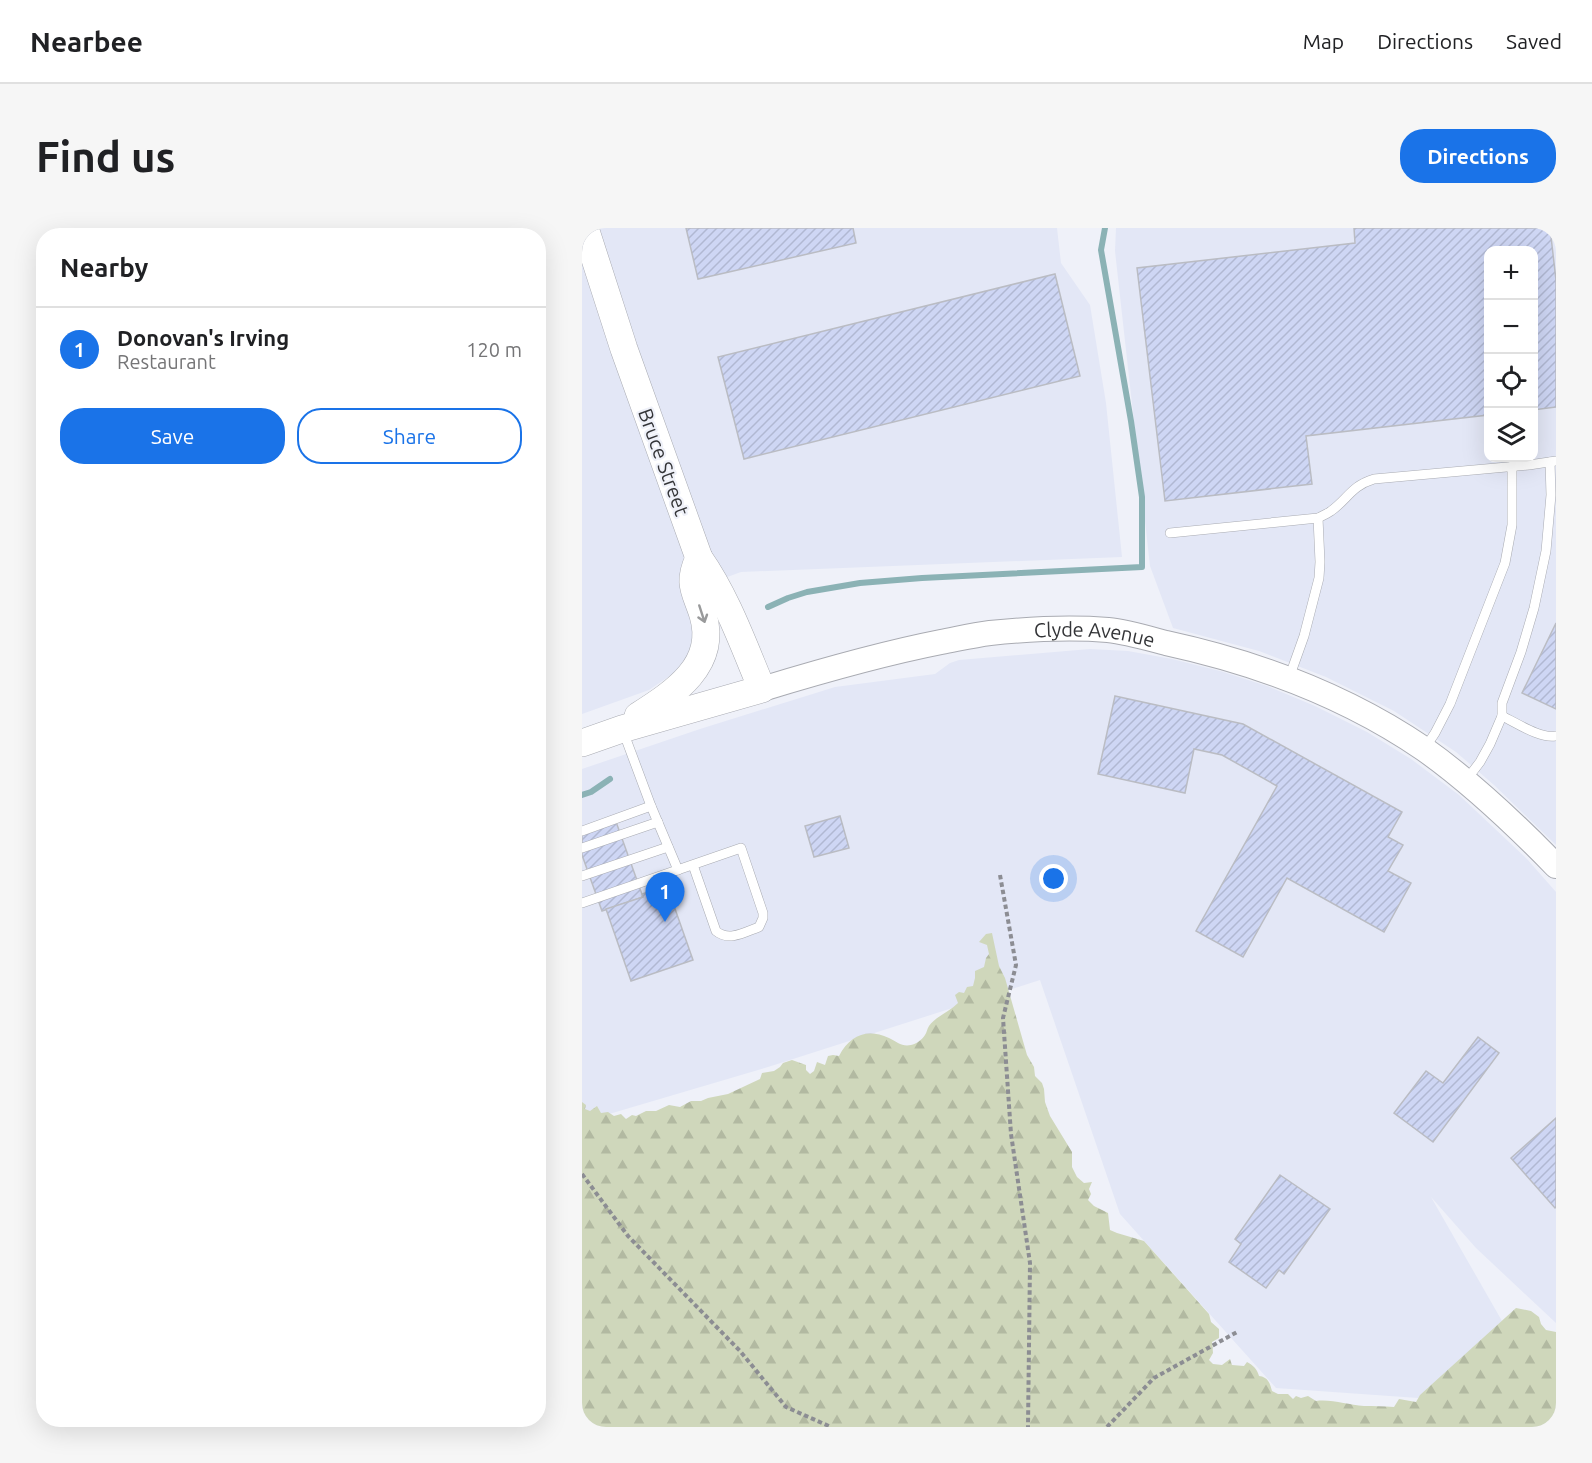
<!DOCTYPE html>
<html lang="en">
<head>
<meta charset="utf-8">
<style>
  body { margin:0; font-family:Ubuntu,sans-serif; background:#f6f6f6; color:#202124 }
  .controls { position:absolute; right:18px; top:18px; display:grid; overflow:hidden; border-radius:12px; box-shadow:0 6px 24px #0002 }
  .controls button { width:54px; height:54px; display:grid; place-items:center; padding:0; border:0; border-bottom:2px solid #e0e0e0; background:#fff; color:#202124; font:30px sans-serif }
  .you { position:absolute; left:472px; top:651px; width:21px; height:21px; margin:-15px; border:4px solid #fff; border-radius:50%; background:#1a73e8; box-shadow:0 0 0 9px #1a73e833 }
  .badge { display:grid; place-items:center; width:39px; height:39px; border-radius:50%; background:#1a73e8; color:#fff; font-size:20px; font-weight:700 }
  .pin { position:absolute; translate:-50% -50px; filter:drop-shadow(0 2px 3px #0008) }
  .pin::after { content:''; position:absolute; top:32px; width:21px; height:18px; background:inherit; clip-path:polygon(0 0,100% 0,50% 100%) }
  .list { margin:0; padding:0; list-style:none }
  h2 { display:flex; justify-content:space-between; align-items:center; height:78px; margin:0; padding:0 24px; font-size:26px }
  h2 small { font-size:20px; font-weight:400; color:#757577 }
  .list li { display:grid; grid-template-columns:39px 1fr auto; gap:18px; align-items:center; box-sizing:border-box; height:84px; padding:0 24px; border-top:2px solid #e0e0e0 }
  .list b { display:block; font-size:22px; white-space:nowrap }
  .list p { margin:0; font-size:20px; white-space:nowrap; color:#757577 }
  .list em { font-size:20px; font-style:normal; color:#757577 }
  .actions { display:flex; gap:12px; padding:18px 24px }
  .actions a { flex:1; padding:14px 0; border:2px solid #1a73e8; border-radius:24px; text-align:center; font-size:21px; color:#1a73e8 }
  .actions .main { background:#1a73e8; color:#fff }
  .icon { flex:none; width:33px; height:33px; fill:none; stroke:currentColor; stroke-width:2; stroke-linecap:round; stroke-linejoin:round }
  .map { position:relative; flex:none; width:974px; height:1199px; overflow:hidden; border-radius:24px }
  header { display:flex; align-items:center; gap:36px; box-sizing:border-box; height:84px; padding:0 30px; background:#fff; border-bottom:2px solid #e0e0e0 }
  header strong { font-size:28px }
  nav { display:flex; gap:33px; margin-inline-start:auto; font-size:21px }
  .intro { display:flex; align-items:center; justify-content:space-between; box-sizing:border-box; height:144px; padding:0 36px }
  h1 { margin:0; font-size:42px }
  .button { padding:15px 27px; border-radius:24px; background:#1a73e8; color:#fff; font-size:21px; font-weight:700 }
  main { display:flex; gap:36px; padding:0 36px }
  aside { flex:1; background:#fff; border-radius:24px; box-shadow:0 6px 24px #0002 }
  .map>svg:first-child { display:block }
  .built { fill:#e3e7f6; fill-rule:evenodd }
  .forest { fill:url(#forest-firs) }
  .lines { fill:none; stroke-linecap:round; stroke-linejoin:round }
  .stream { stroke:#8bb2b5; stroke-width:6 }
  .building { fill:url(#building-hatch); stroke:#babcc3; stroke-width:1.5 }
  .service-casing { stroke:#a9abb2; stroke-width:10 }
  .tertiary-casing { stroke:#a9abb2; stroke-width:26 }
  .secondary-casing { stroke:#a9abb2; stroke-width:28 }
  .path { stroke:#8c8d93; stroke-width:4; stroke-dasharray:4.5 3; stroke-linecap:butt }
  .service { stroke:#fff; stroke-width:9 }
  .tertiary { stroke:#fff; stroke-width:24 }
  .secondary { stroke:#fff; stroke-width:27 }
  .oneway { stroke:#999a9b }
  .labels { text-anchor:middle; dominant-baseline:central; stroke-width:4.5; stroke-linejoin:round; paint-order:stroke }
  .street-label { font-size:20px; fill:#333437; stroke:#eff1f9 }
</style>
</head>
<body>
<header>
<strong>Nearbee</strong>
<nav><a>Map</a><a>Directions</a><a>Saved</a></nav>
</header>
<div class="intro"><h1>Find us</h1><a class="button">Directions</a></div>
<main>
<aside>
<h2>Nearby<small></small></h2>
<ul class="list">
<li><span class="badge">1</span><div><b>Donovan's Irving</b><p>Restaurant</p></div><em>120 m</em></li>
</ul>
<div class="actions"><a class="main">Save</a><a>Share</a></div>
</aside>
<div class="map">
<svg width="974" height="1199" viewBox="0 0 974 1199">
  <defs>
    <pattern id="forest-firs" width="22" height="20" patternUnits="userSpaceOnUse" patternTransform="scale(1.5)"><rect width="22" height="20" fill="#cfd7bb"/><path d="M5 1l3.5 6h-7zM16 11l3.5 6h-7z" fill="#b2b9a1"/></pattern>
    <pattern id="building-hatch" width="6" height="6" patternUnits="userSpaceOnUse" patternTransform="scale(1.5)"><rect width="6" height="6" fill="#ced6f4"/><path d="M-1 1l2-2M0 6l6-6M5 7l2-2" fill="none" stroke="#b1b8d2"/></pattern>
  </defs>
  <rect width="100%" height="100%" fill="#eff1f9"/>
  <g class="built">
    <polygon points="0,0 475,0 479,35 508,77 524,175 540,329 159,344 104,364 113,395 108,429 89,447 67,462 0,486"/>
    <path d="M534,0H974V617L912,557L874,524L812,483L744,449L677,423L591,400L568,338L533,23ZM906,22H951V230H906Z"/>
    <polygon points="508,421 546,423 590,431 638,443 685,458 733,478 785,504 829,531 877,567 945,631 974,664 974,1095 894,1020 849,969 920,1093 836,1170 694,1160 538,986 458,752 186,839 0,894 0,541 118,501 253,459 353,446 368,435 377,432"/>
  </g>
  <path class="forest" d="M410,705L417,738L423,750L445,827L452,839L453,848L460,855L462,861L463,874L468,888L490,924V939L495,949L502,955L510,954L507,961L509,966L506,972L512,978L526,985L528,1002L535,1005L562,1013L627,1086L629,1094L637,1101V1110L630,1114L631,1125L627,1132L631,1136L640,1137L648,1131L650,1137L662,1138L665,1134C671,1137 675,1141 677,1148C686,1149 688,1155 690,1163L696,1166H706L711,1171L714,1168L719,1170L726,1168L734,1173C750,1171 766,1177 782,1178C792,1178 801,1178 812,1179L817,1171L834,1174L838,1167L934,1080L949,1083L957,1089L959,1096L964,1102L974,1104V1199H0V874L4,877L3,881L8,883L15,878L19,885L26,884L32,888L39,886L44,891L50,887L54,888L64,883H74L87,877L98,879L109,873H119L126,870L146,866L178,851L180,845L192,843L198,839L201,835L210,832L224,837V842L228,846L232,843L235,834L243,837L246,828L251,827L257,828C268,807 285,800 307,810C315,814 320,819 329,817C334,816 340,812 343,807C345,804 345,801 347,798C353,789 367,784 376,775L373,767L377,764L382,765L385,759L391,758L393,750V743L402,739L404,730L407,726L405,717L397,714L404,706Z"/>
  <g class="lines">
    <g class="stream">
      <polyline points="186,379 206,370 225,364 278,355 340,350 560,339 560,269 549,193 519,22 523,0"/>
      <polyline points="0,567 9,564 28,551"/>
    </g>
  </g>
  <g class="building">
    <polygon points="104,0 271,0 274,15 116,51"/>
    <polygon points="772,0 968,0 974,52 974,179 951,182 951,22 906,22 906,187 724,208 730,256 583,273 555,40 773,15"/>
    <polygon points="473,46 498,148 162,231 136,129"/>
    <polygon points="974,395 974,481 940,465"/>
    <polygon points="533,468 661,496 820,584 806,609 821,617 806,643 829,655 802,704 705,650 661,729 614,703 695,558 640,527 612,521 603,565 516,546"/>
    <polygon points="258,588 267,620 232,629 223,598"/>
    <polygon points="33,591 61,669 20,683 0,627 0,602"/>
    <polygon points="85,658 111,732 49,753 24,681 61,669 60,666"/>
    <polygon points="896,809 917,825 851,914 812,885 844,843 861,855"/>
    <polygon points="974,890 974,979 973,980 929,930"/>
    <polygon points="698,947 748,981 702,1046 697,1042 684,1060 647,1034 659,1016 653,1011"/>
  </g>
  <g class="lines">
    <g class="service-casing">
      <g id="service">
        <path d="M588,305L736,290C740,288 745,286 749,283C766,271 769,258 792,251L947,237L974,233"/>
        <polyline points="707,450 722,408 737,350 738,334 736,290"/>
        <path d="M920,488C935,495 958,511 974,508"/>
        <polyline points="41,503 69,578 96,642"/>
        <polyline points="843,520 853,505 868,476 923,335 930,297 930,238"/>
        <polyline points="885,551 898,534 908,516 920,488 920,475 939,424 952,380 964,323 969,267 968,234"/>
        <polyline points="0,603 69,578"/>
        <polyline points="0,620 76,594"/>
        <polyline points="0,648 86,619"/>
        <path d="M0,675L159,620L181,685V690L177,699C163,704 147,714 134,703L111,637"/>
      </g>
    </g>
    <g class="tertiary-casing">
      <g id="tertiary">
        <path id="s1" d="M180,461C239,443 298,426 359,414C375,411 392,407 408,405C447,401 488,399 526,402C545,404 565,410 584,415C676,435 763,467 842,521C890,555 933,596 974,638"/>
      </g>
    </g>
    <g class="secondary-casing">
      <g id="secondary">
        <path d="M56,488C92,465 136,437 121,387C113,362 105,356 117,330"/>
        <path d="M0,515L40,501L180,461C161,416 145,370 117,330L42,121L3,0"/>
      </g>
    </g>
    <g class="path">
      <polyline points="418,647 434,737 421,790 429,906 448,1035 446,1199"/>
      <polyline points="0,946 46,1008 158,1123 204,1179 249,1199"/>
      <polyline points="525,1199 572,1150 655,1104"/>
    </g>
    <use href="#service" class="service"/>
    <use href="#tertiary" class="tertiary"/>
    <use href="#secondary" class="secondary"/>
  </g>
  <defs><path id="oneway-shaft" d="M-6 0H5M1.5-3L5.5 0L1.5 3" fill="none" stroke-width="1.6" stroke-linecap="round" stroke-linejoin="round" transform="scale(1.5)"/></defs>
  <use class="oneway" href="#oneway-shaft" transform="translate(120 386) rotate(72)"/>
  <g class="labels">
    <g class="street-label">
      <text transform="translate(82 234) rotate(70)">Bruce Street</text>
      <text stroke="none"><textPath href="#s1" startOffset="340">Clyde Avenue</textPath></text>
    </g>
  </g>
</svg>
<div class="controls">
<button>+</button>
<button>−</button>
<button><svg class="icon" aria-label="locate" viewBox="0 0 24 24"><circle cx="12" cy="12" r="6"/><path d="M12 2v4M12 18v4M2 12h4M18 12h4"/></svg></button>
<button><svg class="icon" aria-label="layers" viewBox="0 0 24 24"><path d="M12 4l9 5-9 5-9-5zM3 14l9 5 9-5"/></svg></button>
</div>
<div class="you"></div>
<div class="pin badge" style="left:83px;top:694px">1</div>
</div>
</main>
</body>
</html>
